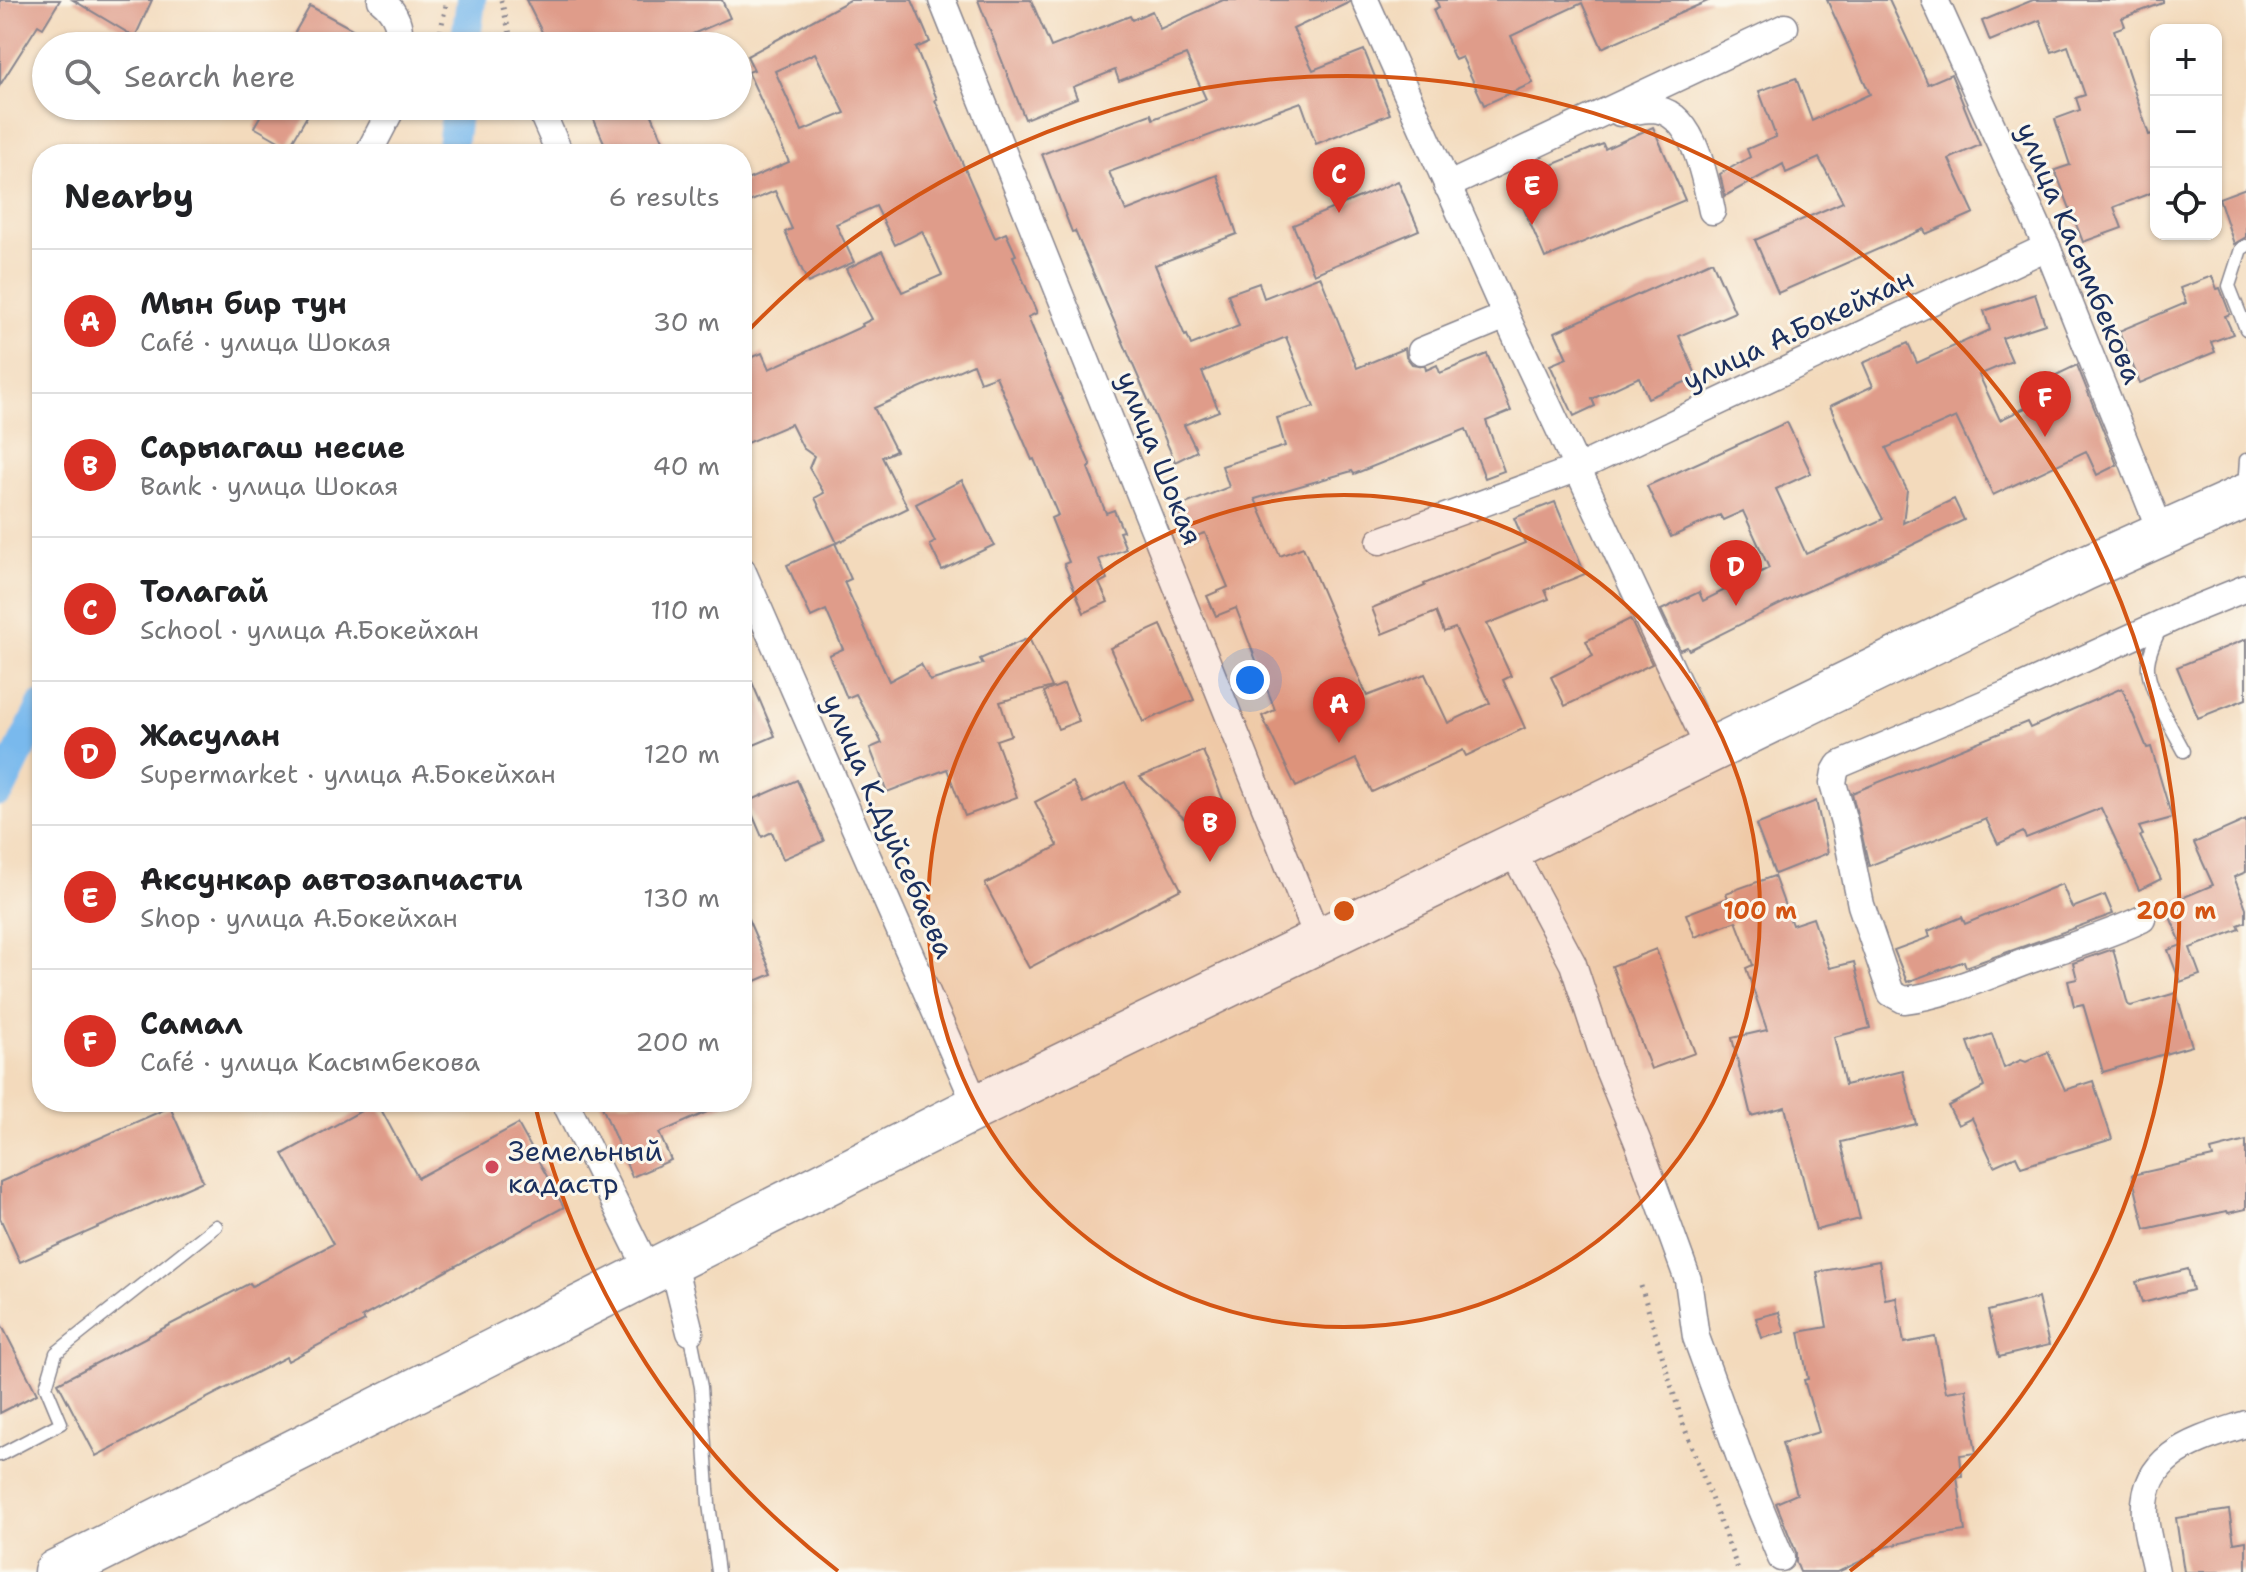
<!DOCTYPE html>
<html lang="en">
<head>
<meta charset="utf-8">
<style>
  body { margin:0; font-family:"Shantell Sans",sans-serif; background:#f6f6f6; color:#202124 }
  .controls { position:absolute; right:24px; top:24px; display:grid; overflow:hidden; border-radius:16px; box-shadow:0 2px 6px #0004 }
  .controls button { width:72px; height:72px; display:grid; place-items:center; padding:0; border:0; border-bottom:2px solid #e0e0e0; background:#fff; color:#202124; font:40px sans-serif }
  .you { position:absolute; left:1250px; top:680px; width:28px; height:28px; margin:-20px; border:6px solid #fff; border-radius:50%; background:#1a73e8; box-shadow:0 0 0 12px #1a73e833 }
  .badge { display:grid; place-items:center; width:52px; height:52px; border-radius:50%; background:#d93025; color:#fff; font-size:26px; font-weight:700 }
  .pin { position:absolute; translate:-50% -66px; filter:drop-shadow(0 2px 4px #0008) }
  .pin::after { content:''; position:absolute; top:42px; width:28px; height:24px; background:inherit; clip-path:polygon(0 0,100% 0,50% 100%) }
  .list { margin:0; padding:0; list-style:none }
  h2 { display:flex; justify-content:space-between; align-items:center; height:104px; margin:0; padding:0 32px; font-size:34px }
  h2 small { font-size:26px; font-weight:400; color:#757577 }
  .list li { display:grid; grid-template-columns:52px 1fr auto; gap:24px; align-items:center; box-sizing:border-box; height:144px; padding:0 32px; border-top:2px solid #e0e0e0 }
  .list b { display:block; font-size:30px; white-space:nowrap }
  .list p { margin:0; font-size:26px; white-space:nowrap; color:#757577 }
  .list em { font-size:26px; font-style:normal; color:#757577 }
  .icon { flex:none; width:44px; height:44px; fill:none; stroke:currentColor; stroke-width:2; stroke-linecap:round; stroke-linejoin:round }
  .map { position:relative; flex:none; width:2246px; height:1572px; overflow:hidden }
  .search { position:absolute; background:#fff; box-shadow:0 2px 6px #0004; left:32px; top:32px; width:720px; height:88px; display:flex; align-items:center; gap:20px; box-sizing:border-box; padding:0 28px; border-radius:44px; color:#757577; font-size:30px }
  .panel { position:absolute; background:#fff; box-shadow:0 2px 6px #0004; left:32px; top:144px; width:720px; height:968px; border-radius:32px }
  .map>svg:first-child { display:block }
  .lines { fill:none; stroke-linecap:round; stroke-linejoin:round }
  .canal { stroke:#79b9ed; stroke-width:30 }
  .building { fill:#df9c8a; fill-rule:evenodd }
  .lane-casing { stroke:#87848d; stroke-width:15 }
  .street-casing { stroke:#87848d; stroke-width:29 }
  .highway-casing { stroke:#87848d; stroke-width:47 }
  .path { stroke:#87848d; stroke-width:5; stroke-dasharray:2 6; stroke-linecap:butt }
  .lane { stroke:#fff; stroke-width:12 }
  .street { stroke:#fff; stroke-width:26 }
  .highway { stroke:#fff; stroke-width:44 }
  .ring { fill:none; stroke:#d45514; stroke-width:4 }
  .poi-dot { fill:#d1495b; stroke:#fbf7ec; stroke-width:3 }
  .labels { text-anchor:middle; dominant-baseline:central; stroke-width:6; stroke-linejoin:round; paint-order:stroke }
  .street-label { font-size:28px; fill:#1b2f5e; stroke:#fbf7ec }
  .poi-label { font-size:28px; fill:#1b2f5e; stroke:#fbf7ec; text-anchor:start }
  .centre { fill:#d45514; stroke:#fbf7ec; stroke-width:4 }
  .ring-label { font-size:24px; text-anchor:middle; font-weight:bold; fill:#d45514; stroke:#fbf7ec; stroke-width:6; stroke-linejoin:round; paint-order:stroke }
</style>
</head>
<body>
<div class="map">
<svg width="2246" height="1572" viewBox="0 0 2246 1572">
  <rect width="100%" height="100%" fill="#fbf7ec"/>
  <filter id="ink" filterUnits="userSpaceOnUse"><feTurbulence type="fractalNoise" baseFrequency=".0125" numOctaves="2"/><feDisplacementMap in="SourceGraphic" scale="16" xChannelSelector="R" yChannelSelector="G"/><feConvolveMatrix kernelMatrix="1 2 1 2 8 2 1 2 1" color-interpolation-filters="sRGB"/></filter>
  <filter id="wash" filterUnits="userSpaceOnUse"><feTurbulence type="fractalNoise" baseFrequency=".006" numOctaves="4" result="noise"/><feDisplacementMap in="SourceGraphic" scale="32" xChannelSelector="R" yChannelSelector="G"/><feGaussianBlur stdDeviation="1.8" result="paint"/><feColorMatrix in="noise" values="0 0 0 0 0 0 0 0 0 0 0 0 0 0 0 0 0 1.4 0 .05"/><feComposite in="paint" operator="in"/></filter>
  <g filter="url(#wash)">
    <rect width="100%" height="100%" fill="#f3dabc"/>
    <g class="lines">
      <g class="canal">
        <polyline points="465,46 471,0"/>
        <polyline points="451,154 457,106"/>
        <polyline points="0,791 42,706"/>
      </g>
    </g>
    <g id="blocks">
      <g class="building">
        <polygon points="0,0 60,0 43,28 38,25 0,85"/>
        <polygon points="73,0 152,0 135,37"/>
        <polygon points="526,0 722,0 730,18 665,46 549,46"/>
        <path d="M850,0H912L930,42L916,48L937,99L935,100L995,238L1006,233L1016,255L1013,256L1037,313L1028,317L1044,355L1043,356L1091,466L1088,468L1106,513L1114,510L1123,531L1119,532L1126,549L1099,559L1107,579L1099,583L1108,602L1084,613L1064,564L1069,562L1051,518L1058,515L1034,459L1032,460L996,376L980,382L973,364L874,408L896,451L882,457L908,508L837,543L815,498L824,493L809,468L814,456L803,448L791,424L742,445V362L762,353L769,369L863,326L862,324L872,319L846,269L882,251L902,292L942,275L922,231L895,245L876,206L836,224L854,262L808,283L785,232L792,229L775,191L742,205V182L789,162L748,72L754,70L747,56ZM815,53L845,113L802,131L775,71Z"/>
        <polygon points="978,0 1031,0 1051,47 1130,16 1132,20 1152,11 1160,29 1223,0 1349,0 1350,2 1293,29 1313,70 1364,50 1390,114 1316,144 1301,102 1109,172 1126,211 1217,175 1237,234 1155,265 1185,336 1187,335 1191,345 1239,326 1228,294 1259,283 1264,298 1320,276 1357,368 1405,348 1406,356 1412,364 1425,366 1426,370 1437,365 1440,373 1487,354 1511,411 1486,421 1504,471 1485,478 1466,429 1354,474 1352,471 1255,499 1280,556 1303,547 1367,696 1425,674 1448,723 1490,703 1455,628 1444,632 1436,612 1382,634 1372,608 1425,586 1424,584 1525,543 1514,518 1555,502 1585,574 1545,590 1549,599 1487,624 1511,676 1503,680 1525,728 1466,756 1463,750 1372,792 1356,759 1296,787 1262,716 1275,710 1236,608 1216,616 1207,596 1228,587 1205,533 1187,539 1175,508 1229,487 1222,466 1285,446 1277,418 1314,407 1286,337 1202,372 1219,411 1184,425 1197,451 1175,462 1075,231 1072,232 1042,154 1151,114 1153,119 1206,99 1186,55 1119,81 1115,70 1073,87 1077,98 1025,119"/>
        <polygon points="1436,0 1710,0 1602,48 1582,3 1511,36 1533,83 1484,105 1462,57 1455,60 1433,10 1439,7"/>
        <polygon points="1827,0 1889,0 1928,84 1951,74 1980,145 1949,159 1974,213 1926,234 1924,229 1778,293 1755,240 1843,202 1819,158 1786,173 1783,164 1725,196 1720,174 1750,157 1747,149 1776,137 1759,91 1796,78 1812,121 1870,94"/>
        <polygon points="2033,0 2163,0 2163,3 2122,18 2125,26 2114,30 2149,135 2156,133 2156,191 2114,207 2122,228 2083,242 2055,170 2070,165 2055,119 2080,110 2076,98 2085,95 2068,46 2052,52 2040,20 1990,41 1982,21"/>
        <polygon points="310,6 354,30 345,46 287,46"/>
        <polygon points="266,106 313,106 289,147 254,127"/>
        <polygon points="588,106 648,106 669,154 609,154"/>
        <polygon points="1653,127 1685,200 1545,258 1512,181 1603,144 1605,149"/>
        <polygon points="1398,181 1419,230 1314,274 1293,225"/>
        <polygon points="2246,188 2246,237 2234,244 2219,198"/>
        <polygon points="1712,261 1735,312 1679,336 1697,377 1648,398 1639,377 1592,399 1595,406 1574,416 1550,365 1567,358 1555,332"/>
        <polygon points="2212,276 2217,289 2220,288 2230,314 2225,316 2233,334 2211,342 2215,352 2140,383 2119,331 2186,303 2180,288"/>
        <polygon points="2035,294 2045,324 2002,338 2012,361 1979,375 2000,420 2042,400 2035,385 2077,365 2117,465 2097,475 2086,451 1993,495 1956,417 1886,448 1907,490 1903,523 1954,499 1964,520 1900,551 1801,594 1689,650 1687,647 1680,650 1661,610 1699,592 1703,601 1769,568 1743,511 1723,520 1720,515 1671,537 1647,486 1787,422 1811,473 1776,489 1806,554 1883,519 1853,461 1830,406 1873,386 1863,363 1908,343 1917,363 1990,330 1984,311"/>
        <polygon points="962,480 994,545 942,570 930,545 935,542 916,504"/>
        <polygon points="835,543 851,579 844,582 889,681 921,664 930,681 983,664 980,659 1029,638 1052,687 1000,702 1011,735 996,740 1017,797 965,816 947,769 887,792 870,748 882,743 856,694 847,698 829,655 843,649 826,610 811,617 787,565"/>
        <polygon points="1630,619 1652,664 1565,706 1551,677 1593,656 1586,641"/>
        <polygon points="1161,625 1194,700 1143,722 1110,648"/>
        <polygon points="2246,639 2246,699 2198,718 2177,667"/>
        <polygon points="742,659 775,736 742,750"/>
        <polygon points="1064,684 1079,721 1058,729 1044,692"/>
        <polygon points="2122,688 2147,748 2151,747 2172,818 2139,827 2143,835 2140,836 2161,879 2139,890 2101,808 2026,838 2023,832 1998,844 1986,819 1869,866 1852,793 2027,722 2030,728"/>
        <polygon points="1203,751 1225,804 1215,808 1215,813 1189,823 1140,777"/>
        <polygon points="797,780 824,841 783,859 772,832 762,837 747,802"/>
        <polygon points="1073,782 1084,803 1125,782 1181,889 1029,968 985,884 1058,846 1035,802"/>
        <polygon points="1816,801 1828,853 1775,874 1756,825"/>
        <polygon points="2246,820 2246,872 2234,877 2246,908 2246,922 2238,925 2240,929 2190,948 2200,975 2180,982 2168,950 2182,945 2165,905 2213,885 2194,843"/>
        <polygon points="1774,876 1792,925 1813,918 1830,968 1854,962 1870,1028 1834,1037 1845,1085 1903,1071 1916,1124 1841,1142 1860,1219 1816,1230 1785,1107 1751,1116 1732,1038 1767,1030 1746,968 1753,965 1736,921 1695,937 1686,914 1728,898 1726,893"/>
        <polygon points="2062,884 2072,908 2105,895 2113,914 1966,967 1964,961 1907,982 1894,950 1930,937 1928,931 1962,917 1965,924"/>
        <polygon points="742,905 772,974 742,987"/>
        <polygon points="1656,949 1695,1053 1651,1069 1612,966"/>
        <polygon points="2113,949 2128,1005 2131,1006 2176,993 2192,1046 2103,1072 2083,1004 2074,1006 2068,981 2077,979 2073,963"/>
        <polygon points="1992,1034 2004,1068 2021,1060 2026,1062 2048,1052 2065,1090 2093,1081 2112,1139 2021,1167 2016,1156 1994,1166 1972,1118 1958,1125 1948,1106 1984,1087 1968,1042"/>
        <polygon points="377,1102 418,1178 518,1124 564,1207 362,1317 365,1321 288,1361 286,1357 96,1456 58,1383 250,1283 252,1286 333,1244 283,1154"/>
        <polygon points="600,1102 730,1102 659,1133 671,1160 632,1177"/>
        <polygon points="170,1107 203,1181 20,1262 0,1218 0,1182"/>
        <polygon points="2246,1141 2246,1209 2228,1213 2227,1211 2145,1229 2132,1175 2213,1157 2211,1150"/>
        <polygon points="1879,1261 1885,1299 1896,1297 1904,1343 1935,1337 1946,1392 1966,1389 1976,1453 1960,1455 1962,1476 1957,1477 1965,1531 1924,1537 1875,1550 1876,1554 1838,1572 1800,1572 1796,1562 1796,1552 1776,1503 1797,1494 1782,1443 1819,1432 1804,1380 1808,1379 1799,1332 1827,1327 1817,1272"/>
        <polygon points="2188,1269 2193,1290 2142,1303 2136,1282"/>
        <polygon points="2038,1298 2049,1345 1999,1357 1988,1311"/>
        <polygon points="1779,1312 1785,1332 1762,1338 1756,1318"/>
        <polygon points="0,1322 37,1394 0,1413"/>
        <polygon points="2229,1510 2234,1543 2246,1541 2246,1572 2184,1572 2176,1518"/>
      </g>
    </g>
  </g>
  <g filter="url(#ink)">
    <use href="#blocks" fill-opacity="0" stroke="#87848d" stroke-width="2"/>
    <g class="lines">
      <g class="lane-casing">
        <g id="lane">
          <polyline points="2246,246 2241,249 2229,286 2246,329"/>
          <polyline points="2244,489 2246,460"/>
          <path d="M2160,629C2155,640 2149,652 2148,664C2146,686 2173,730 2184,751"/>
          <polyline points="690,1332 701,1387 709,1504 718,1572"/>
          <polyline points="0,1455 61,1423 46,1387 56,1353 216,1226"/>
        </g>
      </g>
      <g class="street-casing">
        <g id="street">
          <path d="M381,0C397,13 401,27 399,46"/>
          <polyline points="942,0 1318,939"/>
          <polyline points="1365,0 1506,316 1710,751"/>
          <polyline points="1935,0 2047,247 2161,532"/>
          <polyline points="539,106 560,154"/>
          <path d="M1620,113C1630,112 1642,109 1652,109C1694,110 1705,179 1712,211"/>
          <polyline points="368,154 393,106"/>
          <polyline points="1447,186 1785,27"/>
          <polyline points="1421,351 1506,316"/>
          <polyline points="1380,541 1576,469 2047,247"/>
          <polyline points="742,570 977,1107"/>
          <polyline points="1511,848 1573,964 1607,1067 1639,1145 1688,1280 1696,1337 1743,1466 1781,1558"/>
          <path d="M2142,919C2107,936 2070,946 2033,959C1991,974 1948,995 1904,1000L1891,993L1861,905L1844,822L1833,783L1835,772L1839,765L2007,694L2182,614L2246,588"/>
          <polyline points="565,1102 649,1272"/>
          <polyline points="672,1260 690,1332"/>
          <path d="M2156,1572C2153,1554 2146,1535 2145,1516C2141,1453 2198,1440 2246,1424"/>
        </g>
      </g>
      <g class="highway-casing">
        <polyline id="highway" points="56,1572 977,1107 2083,569 2246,496"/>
      </g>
      <g class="path">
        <polyline points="501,0 513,46"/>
        <polyline points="425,35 439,39 451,46"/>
        <polyline points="439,39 447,0"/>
        <polyline points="1641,1286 1682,1421 1739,1572"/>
      </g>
      <use href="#lane" class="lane"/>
      <use href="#street" class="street"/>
      <use href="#highway" class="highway"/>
    </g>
  </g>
  <circle cx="1344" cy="911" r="416" fill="#d45514" fill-opacity=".12"/>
  <g class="ring">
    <circle cx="1344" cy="911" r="416"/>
    <path d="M838 1571A832 832 0 0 1 535 1105M746 333A832 832 0 1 1 1850 1571"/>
  </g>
  <circle class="poi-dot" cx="492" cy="1167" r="8"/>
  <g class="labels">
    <g class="street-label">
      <text transform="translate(2080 253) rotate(67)">улица Касымбекова</text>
      <text transform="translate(1798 329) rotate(-25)">улица А.Бокейхан</text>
      <text transform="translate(1160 458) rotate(68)">улица Шокая</text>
      <text transform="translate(889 826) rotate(66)">улица К.Дуйсебаева</text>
    </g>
    <g class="poi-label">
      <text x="508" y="1151">Земельный<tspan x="508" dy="32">кадастр</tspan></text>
    </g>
  </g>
  <circle cx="1344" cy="911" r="12" class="centre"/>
  <g class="ring-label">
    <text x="1760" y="919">100 m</text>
    <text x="2176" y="919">200 m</text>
  </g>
</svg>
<div class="controls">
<button>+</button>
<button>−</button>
<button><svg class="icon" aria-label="locate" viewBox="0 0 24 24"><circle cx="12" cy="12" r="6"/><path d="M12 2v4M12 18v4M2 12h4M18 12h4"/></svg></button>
</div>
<div class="you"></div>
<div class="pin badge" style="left:1339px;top:743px">A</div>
<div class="pin badge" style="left:1210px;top:862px">B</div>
<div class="pin badge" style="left:1339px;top:213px">C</div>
<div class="pin badge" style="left:1736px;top:606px">D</div>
<div class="pin badge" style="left:1532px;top:225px">E</div>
<div class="pin badge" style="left:2045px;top:437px">F</div>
<div class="search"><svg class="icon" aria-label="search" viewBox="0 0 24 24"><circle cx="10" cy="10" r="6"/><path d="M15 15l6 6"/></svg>Search here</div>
<section class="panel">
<h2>Nearby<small>6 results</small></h2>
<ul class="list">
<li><span class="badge">A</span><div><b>Мын бир тун</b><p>Café · улица Шокая</p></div><em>30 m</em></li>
<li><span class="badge">B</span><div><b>Сарыагаш несие</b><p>Bank · улица Шокая</p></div><em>40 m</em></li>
<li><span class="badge">C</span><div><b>Толагай</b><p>School · улица А.Бокейхан</p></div><em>110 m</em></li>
<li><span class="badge">D</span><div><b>Жасулан</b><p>Supermarket · улица А.Бокейхан</p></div><em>120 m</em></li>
<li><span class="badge">E</span><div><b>Аксункар автозапчасти</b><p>Shop · улица А.Бокейхан</p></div><em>130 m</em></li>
<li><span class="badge">F</span><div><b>Самал</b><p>Café · улица Касымбекова</p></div><em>200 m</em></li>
</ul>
</section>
</div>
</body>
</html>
